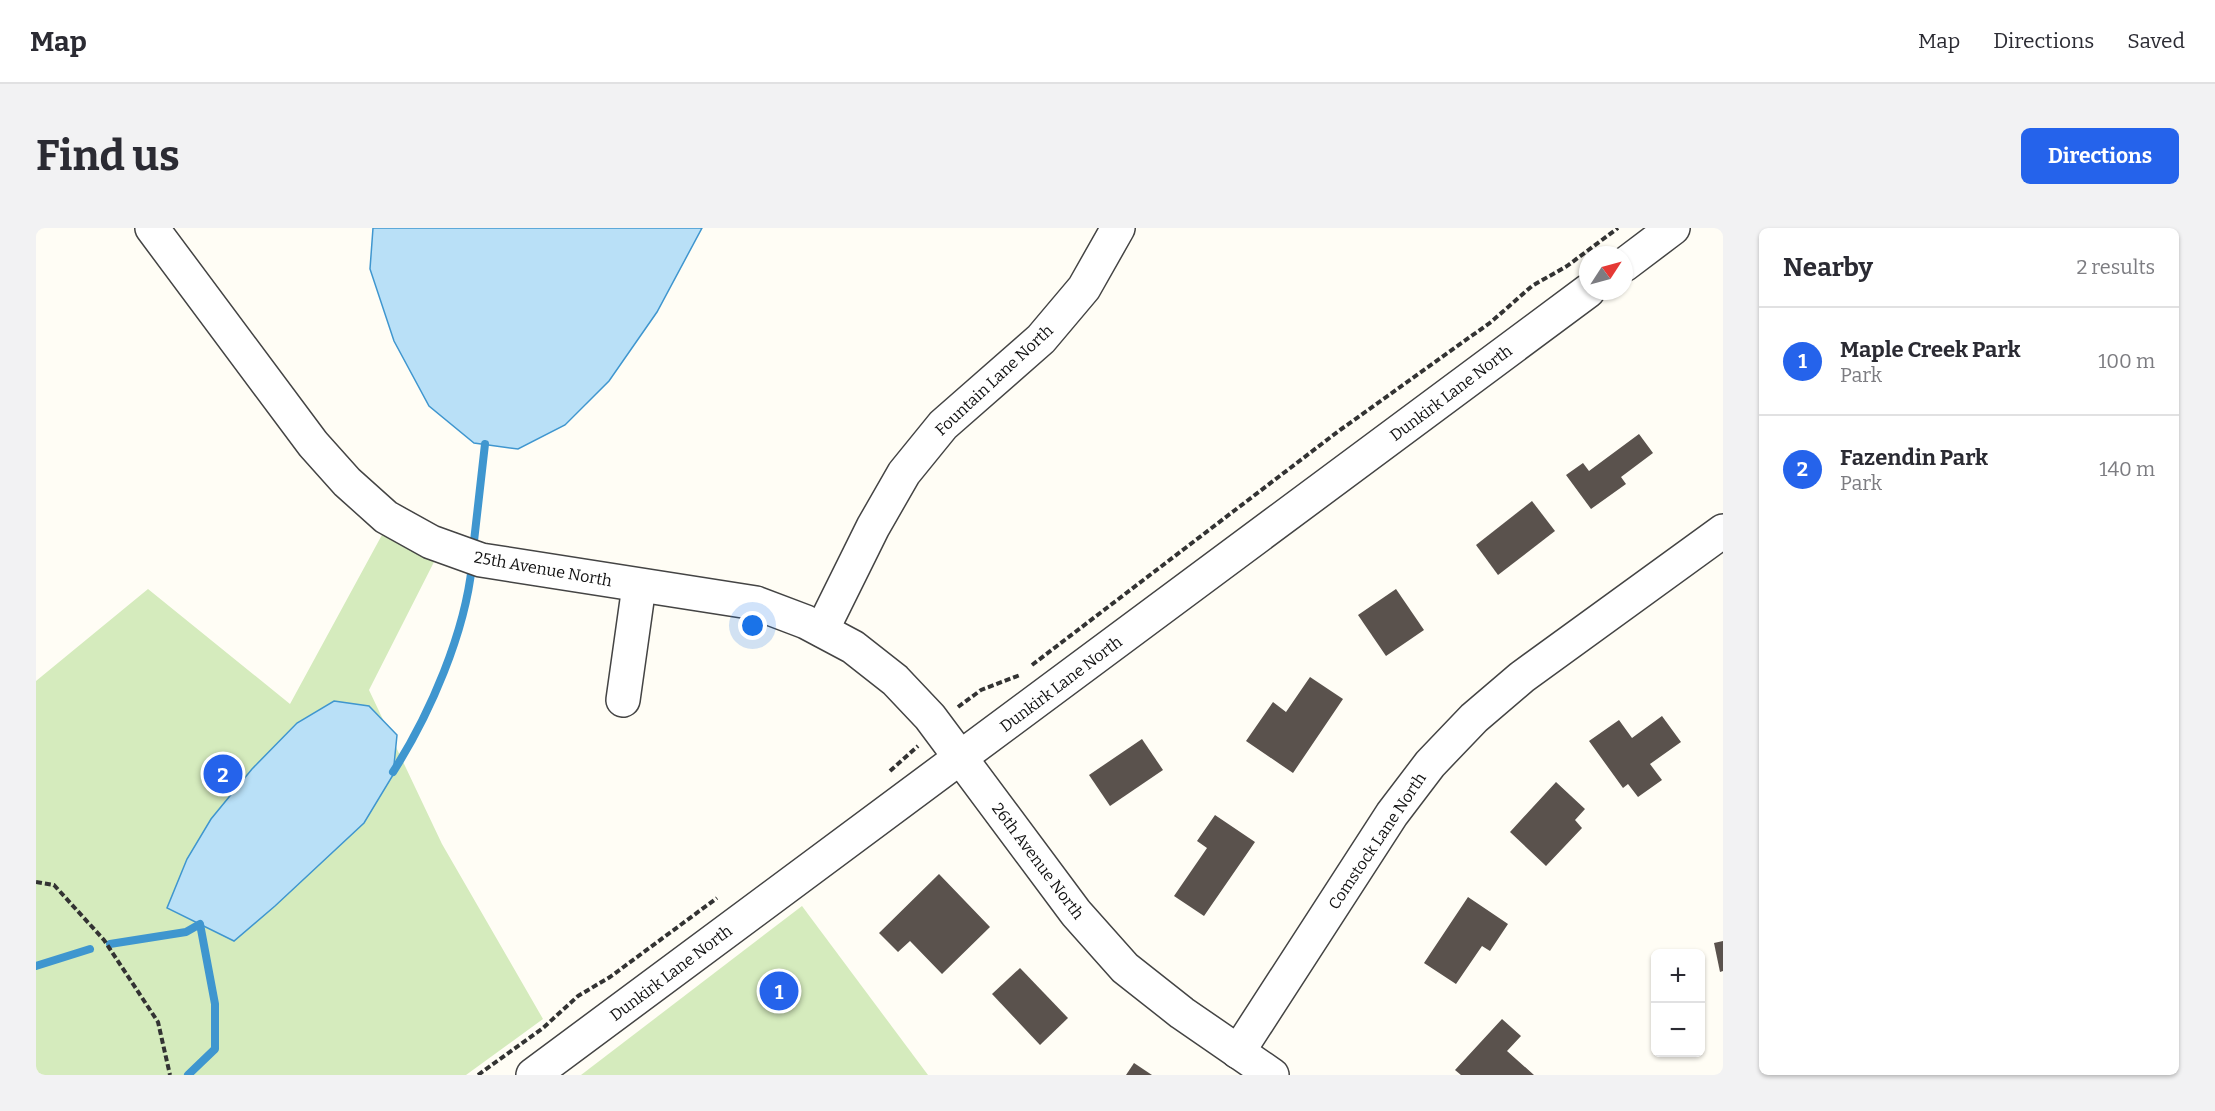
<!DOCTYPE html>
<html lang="en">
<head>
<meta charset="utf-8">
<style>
  body { margin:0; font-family:Bitter,serif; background:#f2f2f3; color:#2b2b33 }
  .controls { position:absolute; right:18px; bottom:18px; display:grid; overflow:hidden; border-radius:9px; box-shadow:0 2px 4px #0004 }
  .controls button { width:54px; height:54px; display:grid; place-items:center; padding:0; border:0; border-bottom:2px solid #e1e1e2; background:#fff; color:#2b2b33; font:30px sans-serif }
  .compass { position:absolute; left:1543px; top:18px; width:54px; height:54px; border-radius:50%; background:#fff; box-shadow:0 2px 4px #0004; rotate:54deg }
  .you { position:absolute; left:717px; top:398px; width:21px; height:21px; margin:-15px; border:4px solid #fff; border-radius:50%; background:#1a73e8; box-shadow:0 0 0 9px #1a73e833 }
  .badge { display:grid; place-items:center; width:39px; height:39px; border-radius:50%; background:#2563eb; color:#fff; font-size:20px; font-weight:700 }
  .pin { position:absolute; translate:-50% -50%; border:3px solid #fff; box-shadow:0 2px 6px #0006 }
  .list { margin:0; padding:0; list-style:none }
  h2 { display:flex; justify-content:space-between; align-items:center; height:78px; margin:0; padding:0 24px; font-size:26px }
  h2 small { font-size:20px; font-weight:400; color:#7c7c81 }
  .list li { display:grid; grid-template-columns:39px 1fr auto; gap:18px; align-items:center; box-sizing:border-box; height:108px; padding:0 24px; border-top:2px solid #e1e1e2 }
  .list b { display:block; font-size:22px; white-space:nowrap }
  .list p { margin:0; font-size:20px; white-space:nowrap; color:#7c7c81 }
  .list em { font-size:20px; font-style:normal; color:#7c7c81 }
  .map { position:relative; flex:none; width:1687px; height:847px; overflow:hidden; border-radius:9px }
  header { display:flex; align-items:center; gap:36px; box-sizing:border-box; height:84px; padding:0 30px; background:#fff; border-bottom:2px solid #e1e1e2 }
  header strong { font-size:28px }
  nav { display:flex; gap:33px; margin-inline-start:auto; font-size:21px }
  .intro { display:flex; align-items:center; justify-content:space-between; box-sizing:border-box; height:144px; padding:0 36px }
  h1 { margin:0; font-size:42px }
  .button { padding:15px 27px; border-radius:9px; background:#2563eb; color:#fff; font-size:21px; font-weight:700 }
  main { display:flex; gap:36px; padding:0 36px }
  aside { flex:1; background:#fff; border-radius:9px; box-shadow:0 2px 4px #0004 }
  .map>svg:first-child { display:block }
  .green { fill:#d5ebbd }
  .water { fill:#b9e0f7; stroke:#3f96cf; stroke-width:1.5 }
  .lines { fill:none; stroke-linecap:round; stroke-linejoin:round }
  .stream { stroke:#3f96cf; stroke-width:8 }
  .building { fill:#5a524d }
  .minor-casing { stroke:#444; stroke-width:36 }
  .path { stroke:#333; stroke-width:4; stroke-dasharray:6 3; stroke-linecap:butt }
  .minor { stroke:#fff; stroke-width:33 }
  .labels { text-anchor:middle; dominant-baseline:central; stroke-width:6; stroke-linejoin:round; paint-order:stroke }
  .street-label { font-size:16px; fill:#111; stroke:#fff }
</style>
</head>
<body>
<header>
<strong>Map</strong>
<nav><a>Map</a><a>Directions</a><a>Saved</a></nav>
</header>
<div class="intro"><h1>Find us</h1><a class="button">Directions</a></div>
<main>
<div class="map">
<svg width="1687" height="847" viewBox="0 0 1687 847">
  <rect width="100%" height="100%" fill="#fffdf5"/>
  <g class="green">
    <polygon points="347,305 398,334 333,462 406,616 507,791 430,847 0,847 0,453 112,361 254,476"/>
    <polygon points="766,678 892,847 545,847"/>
  </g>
  <g class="water">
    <polygon points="337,0 666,0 621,84 573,153 529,197 482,221 438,215 393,178 358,113 334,41"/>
    <polygon points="298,473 333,478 361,507 357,547 328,595 239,678 198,713 131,680 151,631 175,591 216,541 261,495"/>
  </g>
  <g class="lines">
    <g class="stream">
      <polyline points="437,322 449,216"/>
      <path d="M357,544C394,486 429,405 436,337"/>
      <polyline points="74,716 150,704 164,696 179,776 179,821 152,847"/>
      <polyline points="0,738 54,721"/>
    </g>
  </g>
  <g class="building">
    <polygon points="1603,206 1617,225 1585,249 1590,256 1555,281 1530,247 1547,235 1553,243"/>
    <polygon points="1496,273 1519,303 1462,347 1440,317"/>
    <polygon points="1360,361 1388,402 1350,428 1322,387"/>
    <polygon points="1274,449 1307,471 1257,545 1210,513 1237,474 1250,484"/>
    <polygon points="1626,488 1645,514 1614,536 1626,552 1602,569 1592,556 1587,560 1553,513 1583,492 1596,510"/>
    <polygon points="1106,511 1127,542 1074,578 1053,547"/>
    <polygon points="1520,554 1549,581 1539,592 1546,600 1510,638 1474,604"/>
    <polygon points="1179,587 1219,614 1168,688 1138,668 1171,620 1161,613"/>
    <polygon points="903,646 954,699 906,746 874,713 862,724 843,705"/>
    <polygon points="1432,669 1472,696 1454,723 1446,718 1420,756 1388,735"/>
    <polygon points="1687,713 1687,743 1684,744 1678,715"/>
    <polygon points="984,740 1032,790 1004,817 956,766"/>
    <polygon points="1466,791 1485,808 1471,823 1498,847 1425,847 1419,842"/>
    <polygon points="1098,835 1116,847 1090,847"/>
  </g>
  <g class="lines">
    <g class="minor-casing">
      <g id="minor">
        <polyline points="116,0 277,216 311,254 350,289 395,314 445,332 720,375 770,394 817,419 859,452 894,489 1040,685 1089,740 1146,785 1236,847"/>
        <polyline points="1588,37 1637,0"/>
        <polyline points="786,402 837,299 868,245 907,197 1005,111 1048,60 1082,0"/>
        <polyline points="587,472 603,358"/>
        <polyline points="1202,824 1356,586 1394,536 1438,490 1486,449 1687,303"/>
        <polyline points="497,847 1552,63"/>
      </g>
    </g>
    <g class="path">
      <polyline points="996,437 1304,202 1455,94 1496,58 1531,38 1582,0"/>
      <polyline points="922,479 945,462 984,447"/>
      <polyline points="854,543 882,518"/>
      <polyline points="0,654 18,657 68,712 122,794 134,847"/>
      <polyline points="442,847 507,800 542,768 574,749 681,670"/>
    </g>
    <use href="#minor" class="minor"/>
  </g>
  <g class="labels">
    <g class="street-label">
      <text transform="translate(958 152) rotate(-43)">Fountain Lane North</text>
      <text transform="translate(1415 165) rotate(-37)">Dunkirk Lane North</text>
      <text transform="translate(507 341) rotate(10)">25th Avenue North</text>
      <text transform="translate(1025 456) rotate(-37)">Dunkirk Lane North</text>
      <text transform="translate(1341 613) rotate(-56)">Comstock Lane North</text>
      <text transform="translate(1002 633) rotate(53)">26th Avenue North</text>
      <text transform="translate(635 745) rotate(-37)">Dunkirk Lane North</text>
    </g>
  </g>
</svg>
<div class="controls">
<button>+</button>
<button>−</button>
</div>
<svg class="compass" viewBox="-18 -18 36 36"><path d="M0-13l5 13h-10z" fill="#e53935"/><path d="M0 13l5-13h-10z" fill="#7c7c81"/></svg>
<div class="you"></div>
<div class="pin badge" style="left:743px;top:763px">1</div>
<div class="pin badge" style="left:187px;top:546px">2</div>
</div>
<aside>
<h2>Nearby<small>2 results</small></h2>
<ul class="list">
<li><span class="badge">1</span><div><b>Maple Creek Park</b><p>Park</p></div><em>100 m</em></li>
<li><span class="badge">2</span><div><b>Fazendin Park</b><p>Park</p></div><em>140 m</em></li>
</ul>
</aside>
</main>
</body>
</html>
